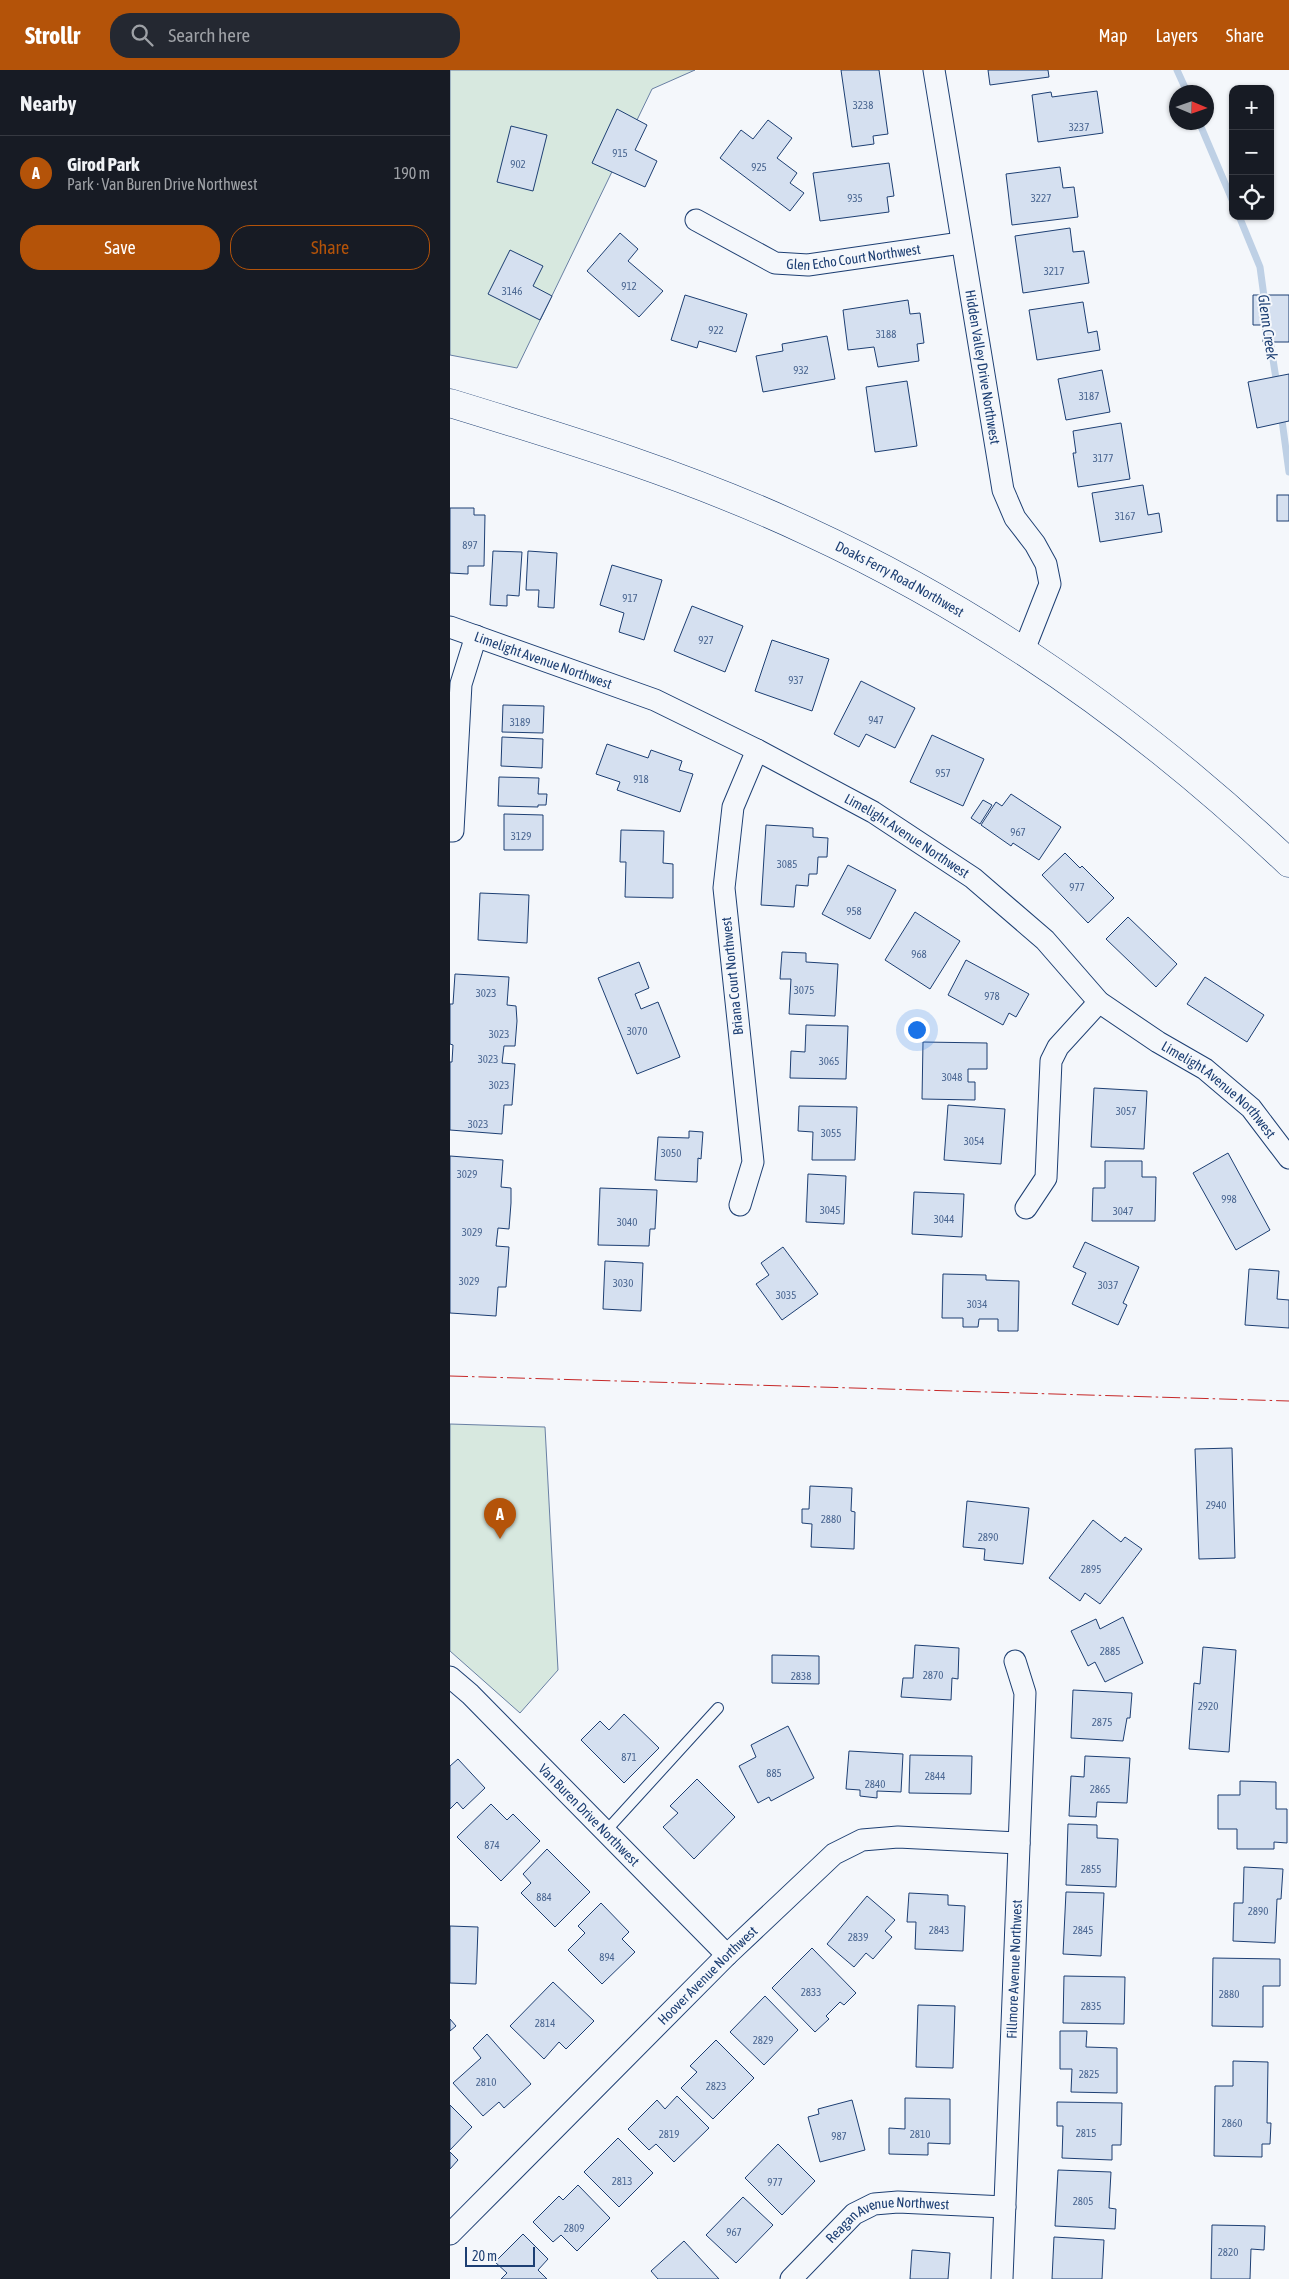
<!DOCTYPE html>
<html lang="en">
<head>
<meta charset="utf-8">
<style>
  body { margin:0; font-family:"Asap Condensed",sans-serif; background:#242831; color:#f1f3f6 }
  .controls { position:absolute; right:15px; top:15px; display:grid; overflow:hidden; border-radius:10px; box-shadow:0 1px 4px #0004 }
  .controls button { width:45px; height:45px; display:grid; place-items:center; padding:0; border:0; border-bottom:1px solid #363941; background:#171b24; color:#f1f3f6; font:25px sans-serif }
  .compass { position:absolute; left:719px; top:15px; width:45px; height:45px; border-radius:50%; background:#171b24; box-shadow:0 1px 4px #0004; rotate:92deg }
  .scale { position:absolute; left:15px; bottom:12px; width:70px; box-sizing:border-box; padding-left:5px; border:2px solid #1d3f73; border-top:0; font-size:14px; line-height:18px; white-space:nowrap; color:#1d3f73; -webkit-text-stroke:4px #f4f7fb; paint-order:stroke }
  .you { position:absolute; left:466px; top:959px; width:18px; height:18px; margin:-12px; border:4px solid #fff; border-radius:50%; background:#1a73e8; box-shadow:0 0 0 8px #1a73e833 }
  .badge { display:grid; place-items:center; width:32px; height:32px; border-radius:50%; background:#b45309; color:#fff; font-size:16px; font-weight:700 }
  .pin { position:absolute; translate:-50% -41px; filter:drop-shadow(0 1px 2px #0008) }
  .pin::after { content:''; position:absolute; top:26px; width:18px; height:15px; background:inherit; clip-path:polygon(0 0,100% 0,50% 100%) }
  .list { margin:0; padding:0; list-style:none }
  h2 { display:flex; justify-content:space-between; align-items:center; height:65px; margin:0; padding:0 20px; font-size:21px }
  h2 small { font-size:16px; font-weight:400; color:#9ea1a6 }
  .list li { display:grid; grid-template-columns:32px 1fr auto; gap:15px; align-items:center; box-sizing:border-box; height:75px; padding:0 20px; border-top:1px solid #363941 }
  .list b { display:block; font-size:19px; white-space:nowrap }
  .list p { margin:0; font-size:16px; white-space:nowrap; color:#9ea1a6 }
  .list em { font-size:16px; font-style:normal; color:#9ea1a6 }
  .actions { display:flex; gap:10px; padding:15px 20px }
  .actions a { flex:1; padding:11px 0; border:1px solid #b45309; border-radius:20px; text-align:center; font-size:18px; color:#b45309 }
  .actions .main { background:#b45309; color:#fff }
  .icon { flex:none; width:28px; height:28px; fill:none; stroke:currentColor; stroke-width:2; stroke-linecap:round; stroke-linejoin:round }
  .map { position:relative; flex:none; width:839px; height:2209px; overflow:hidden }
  header { display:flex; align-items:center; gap:30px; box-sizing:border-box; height:70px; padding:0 25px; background:#b45309; color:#fff }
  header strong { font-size:24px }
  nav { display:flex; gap:28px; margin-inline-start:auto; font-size:18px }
  .search { width:350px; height:45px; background:#242831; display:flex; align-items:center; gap:12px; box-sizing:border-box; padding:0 18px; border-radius:20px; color:#9ea1a6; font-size:19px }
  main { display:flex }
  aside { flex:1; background:#171b24 }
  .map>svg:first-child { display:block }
  .green { fill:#d7e8df; stroke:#687fa3 }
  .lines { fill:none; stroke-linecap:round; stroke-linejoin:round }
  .stream { stroke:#bed0e5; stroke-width:7 }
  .building { fill:#d5e0f0; stroke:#1d3f73 }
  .lane-casing { stroke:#1d3f73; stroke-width:12 }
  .street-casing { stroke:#1d3f73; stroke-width:23 }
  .secondary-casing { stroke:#1d3f73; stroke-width:29 }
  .lane { stroke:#f4f7fb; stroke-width:10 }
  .street { stroke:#f4f7fb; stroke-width:21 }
  .secondary { stroke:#f4f7fb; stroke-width:28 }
  .power { stroke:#c62828; stroke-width:1; stroke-dasharray:18 4 2.5 4; stroke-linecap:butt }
  .labels { text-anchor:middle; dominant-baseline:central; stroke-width:4; stroke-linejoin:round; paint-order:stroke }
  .number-label { font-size:11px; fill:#4b6792 }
  .street-label { font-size:14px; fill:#1d3f73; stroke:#f4f7fb }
  .water-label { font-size:15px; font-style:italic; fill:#1d3f73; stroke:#f4f7fb }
</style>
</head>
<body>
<header>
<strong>Strollr</strong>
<div class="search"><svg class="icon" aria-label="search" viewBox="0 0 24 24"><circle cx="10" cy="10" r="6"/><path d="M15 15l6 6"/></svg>Search here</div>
<nav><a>Map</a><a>Layers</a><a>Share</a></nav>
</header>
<main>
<aside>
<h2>Nearby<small></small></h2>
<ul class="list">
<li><span class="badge">A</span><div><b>Girod Park</b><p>Park · Van Buren Drive Northwest</p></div><em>190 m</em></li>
</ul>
<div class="actions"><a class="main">Save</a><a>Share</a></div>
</aside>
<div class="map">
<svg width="839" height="2209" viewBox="0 0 839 2209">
  <rect width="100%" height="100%" fill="#f4f7fb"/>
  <g class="green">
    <polygon points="0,0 245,0 202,19 67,298 0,285"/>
    <polygon points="0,1354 95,1357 108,1600 70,1643 0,1581"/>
  </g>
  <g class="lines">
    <g class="stream">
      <polyline points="727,0 737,22"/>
      <polyline points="749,52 783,132"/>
      <polyline points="789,146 810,197 815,234"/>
      <polyline points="819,264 827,315"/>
      <polyline points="831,343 839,402"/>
    </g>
  </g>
  <g class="building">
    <polygon points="391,0 429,0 438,64 423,66 424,74 402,77"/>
    <polygon points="538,0 598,0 599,7 540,15"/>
    <polygon points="647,21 653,63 588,72 582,25 601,22 602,27"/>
    <polygon points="167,39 197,55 185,80 207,91 195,117 142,93"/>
    <polygon points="318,50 342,68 327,88 347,103 340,113 354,123 340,141 270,88 291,60 303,69"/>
    <polygon points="61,56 97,65 83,121 47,112"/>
    <polygon points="439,93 444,126 437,127 439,142 370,151 363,103"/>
    <polygon points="610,97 613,118 624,117 628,147 562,155 556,104"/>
    <polygon points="620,158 623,182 634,181 639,213 573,223 565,166"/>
    <polygon points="170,163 188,179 178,191 213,221 189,247 137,201"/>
    <polygon points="60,180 93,196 83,216 102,226 90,250 38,224"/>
    <polygon points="235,225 297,244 286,282 249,271 247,278 221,270"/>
    <polygon points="803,225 839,225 839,272 813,272 813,255 803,255"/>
    <polygon points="458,230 460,244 470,243 474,273 467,274 469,291 428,297 424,277 398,280 393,240"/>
    <polygon points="633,232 638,263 647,261 650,280 587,290 579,240"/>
    <polygon points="377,266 385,309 313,322 306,286 333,281 332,274"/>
    <polygon points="652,300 660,342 616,350 608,309"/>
    <polygon points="839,304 839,351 807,358 798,312"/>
    <polygon points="457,311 467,376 425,382 416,317"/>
    <polygon points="671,353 680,409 628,417 623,383 626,383 623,361"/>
    <polygon points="693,415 698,445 709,443 712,462 650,472 642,423"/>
    <rect x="827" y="425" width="12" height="26"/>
    <polygon points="0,438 24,438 24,445 35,445 34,496 18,496 18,504 0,503"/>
    <polygon points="43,481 72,482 69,526 57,525 57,536 40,535"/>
    <polygon points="78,481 107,483 104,538 88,537 89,520 76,520"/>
    <polygon points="162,495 212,510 194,570 169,562 174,543 150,535"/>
    <polygon points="242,536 293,556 275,602 224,581"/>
    <polygon points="322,570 379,589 362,641 305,621"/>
    <polygon points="411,611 465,638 445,678 416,664 409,677 384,664"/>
    <polygon points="53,635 94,636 93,663 52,662"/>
    <polygon points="482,665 534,689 513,736 460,712"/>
    <polygon points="52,667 93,669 92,698 51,696"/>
    <polygon points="157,674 198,688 201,680 232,691 229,700 243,704 230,742 167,720 170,712 146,704"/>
    <polygon points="49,707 89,708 88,724 97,724 96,735 88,735 88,737 48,736"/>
    <polygon points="561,724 611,757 589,790 563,773 561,776 531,755 546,732 552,736"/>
    <polygon points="533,730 542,735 530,754 521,748"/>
    <polygon points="54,744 93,745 93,780 54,780"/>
    <polygon points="316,755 363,758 363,767 378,768 377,787 368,787 367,804 359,804 358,816 346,815 344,837 311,835"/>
    <polygon points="171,760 214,761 213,793 223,794 223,828 175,827 176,792 170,792"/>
    <polygon points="615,783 630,798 632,796 664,828 638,853 592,805"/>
    <polygon points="398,795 446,820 420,869 372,844"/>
    <polygon points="30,823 79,825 77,873 28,870"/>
    <polygon points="465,842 510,871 480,919 435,890"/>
    <polygon points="678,847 727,894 706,917 656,869"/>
    <polygon points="332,882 356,883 356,892 388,894 385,946 339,944 341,909 330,909"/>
    <polygon points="516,890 579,924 566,947 559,943 553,955 498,925"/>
    <polygon points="189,892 199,918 185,924 191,939 208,932 230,987 187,1004 148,908"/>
    <polygon points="5,904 59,907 57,935 66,936 67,951 65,976 54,976 52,993 65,994 62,1035 54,1035 52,1064 0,1060 0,992 2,992 3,975 0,974 0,934 3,934"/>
    <polygon points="755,907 814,945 797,972 737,934"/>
    <polygon points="356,955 398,956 396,1009 340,1008 341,981 355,982"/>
    <polygon points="473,972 537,973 537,999 518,999 518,1012 525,1012 525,1030 472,1029"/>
    <polygon points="644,1018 697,1021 694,1079 641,1077"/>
    <polygon points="498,1035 555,1039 551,1094 494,1090"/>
    <polygon points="349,1036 407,1037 405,1090 362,1090 363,1062 348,1061"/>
    <polygon points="239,1061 253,1062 251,1089 248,1088 247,1112 205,1110 208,1067 239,1068"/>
    <polygon points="778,1083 820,1160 786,1180 743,1103"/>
    <polygon points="0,1086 53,1090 51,1117 61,1118 61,1133 59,1159 48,1158 46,1176 59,1177 56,1217 48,1217 46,1246 0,1243"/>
    <polygon points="655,1091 692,1091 692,1107 706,1107 705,1151 642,1151 643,1118 655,1118"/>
    <polygon points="358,1104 396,1106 394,1154 356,1152"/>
    <polygon points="150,1118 207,1120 205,1159 200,1159 199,1176 148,1175"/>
    <polygon points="464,1122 514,1124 512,1167 462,1164"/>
    <polygon points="635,1172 689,1197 673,1233 677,1235 668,1255 622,1234 636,1203 623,1197"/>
    <polygon points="333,1177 368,1224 332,1250 306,1214 319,1205 311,1193"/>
    <polygon points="155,1191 193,1193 191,1241 153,1239"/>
    <polygon points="799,1199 829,1201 827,1229 839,1230 839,1258 795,1255"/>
    <polygon points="493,1204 536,1205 536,1210 569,1211 568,1261 548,1261 548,1249 529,1249 528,1257 513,1257 513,1248 492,1248"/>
    <polygon points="782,1378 785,1488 749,1489 745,1379"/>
    <polygon points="360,1416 402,1418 401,1441 405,1442 404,1479 361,1477 362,1454 352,1453 352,1439 359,1439"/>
    <polygon points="517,1431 579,1438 573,1494 534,1490 535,1479 513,1477"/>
    <polygon points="643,1450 671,1472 675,1467 692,1479 650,1534 635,1523 630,1531 599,1508"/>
    <polygon points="673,1547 693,1593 655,1612 645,1592 638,1596 621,1561 646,1549 650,1559"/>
    <polygon points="465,1575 509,1578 508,1609 502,1608 501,1630 451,1627 453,1608 463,1608"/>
    <polygon points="753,1577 786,1580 779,1682 739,1679 744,1613 750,1614"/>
    <polygon points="322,1585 369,1586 369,1614 322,1613"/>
    <polygon points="623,1620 682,1623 680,1648 677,1648 673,1671 621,1668"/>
    <polygon points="174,1644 209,1678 174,1713 131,1670 150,1651 159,1660"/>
    <polygon points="338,1656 364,1708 321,1731 319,1727 308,1733 289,1696 306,1687 301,1675"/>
    <polygon points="399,1681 453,1684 451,1722 427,1721 427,1728 410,1726 410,1720 396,1719"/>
    <polygon points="460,1685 522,1686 521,1724 459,1723"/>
    <polygon points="635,1686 680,1688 677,1733 647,1732 646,1747 619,1746 621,1706 634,1707"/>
    <polygon points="8,1689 35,1718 13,1739 7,1732 0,1739 0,1696"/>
    <polygon points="247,1709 285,1747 244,1789 213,1757 228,1743 220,1736"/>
    <polygon points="790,1711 826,1712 826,1739 837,1739 837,1773 824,1772 824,1779 787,1779 787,1759 768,1759 768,1725 790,1725"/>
    <polygon points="41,1734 57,1750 63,1744 90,1771 51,1811 7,1767"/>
    <polygon points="618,1754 647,1755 647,1768 668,1769 666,1817 616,1815"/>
    <polygon points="97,1779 140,1822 105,1857 71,1823 81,1813 73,1804"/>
    <polygon points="794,1797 833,1799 831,1829 827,1829 825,1873 783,1871 784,1833 793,1833"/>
    <polygon points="616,1822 654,1823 651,1886 613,1884"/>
    <polygon points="459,1823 498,1825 498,1835 515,1836 513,1881 465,1879 466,1852 457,1852"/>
    <polygon points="417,1826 445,1850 435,1861 442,1867 423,1889 416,1883 404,1897 377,1874"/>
    <polygon points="151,1833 179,1862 172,1869 185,1882 152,1914 118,1880 135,1863 128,1856"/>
    <polygon points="0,1856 28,1857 26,1914 0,1913"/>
    <polygon points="362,1878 406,1923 394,1935 390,1932 376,1946 379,1949 365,1962 322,1918"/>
    <polygon points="763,1888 830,1889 830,1916 813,1916 813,1957 762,1956"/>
    <polygon points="614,1906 675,1907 674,1954 613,1953"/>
    <polygon points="103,1912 144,1951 116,1979 109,1972 94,1989 60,1956"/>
    <polygon points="315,1926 348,1960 314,1995 280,1962"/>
    <polygon points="468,1935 505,1936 503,1998 466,1997"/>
    <polygon points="0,1949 6,1956 0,1961"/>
    <polygon points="610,1961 637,1961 636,1977 667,1978 667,2023 621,2022 622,1999 610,1999"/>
    <polygon points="37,1964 81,2014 54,2038 49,2032 33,2046 3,2013 31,1988 23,1978"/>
    <polygon points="266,1970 304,2008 263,2049 231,2018 247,2002 240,1996"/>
    <polygon points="783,1991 818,1992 817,2053 821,2053 820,2074 812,2074 812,2087 764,2086 765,2016 783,2016"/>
    <polygon points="227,2026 259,2058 224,2092 206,2074 199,2080 178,2059 207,2030 215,2039"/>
    <polygon points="455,2028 500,2029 500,2074 478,2073 478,2085 439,2084 439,2058 455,2059"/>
    <polygon points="402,2030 415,2080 370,2092 358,2047 369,2044 368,2039"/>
    <polygon points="607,2032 672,2033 671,2075 662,2075 662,2090 612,2088 613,2056 607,2056"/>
    <polygon points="0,2035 22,2057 0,2080"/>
    <polygon points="168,2068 203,2103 169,2137 134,2102"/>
    <polygon points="328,2074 365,2111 332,2145 295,2108"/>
    <polygon points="0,2082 8,2090 0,2099"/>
    <polygon points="608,2100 661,2102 659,2138 666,2139 665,2159 605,2156"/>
    <polygon points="128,2115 160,2148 127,2181 111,2165 103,2172 83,2152 109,2126 113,2130"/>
    <polygon points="293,2127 323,2155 286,2193 256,2165"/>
    <polygon points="762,2155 815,2156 814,2180 801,2179 800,2209 761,2209"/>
    <polygon points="73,2164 98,2189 88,2200 97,2209 51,2209 57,2203 45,2192"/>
    <polygon points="604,2167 654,2170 652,2209 602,2209"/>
    <polygon points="234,2171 269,2209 208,2209 201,2201"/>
    <polygon points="462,2180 500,2183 498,2209 460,2209"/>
  </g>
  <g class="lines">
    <g class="lane-casing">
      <polyline id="lane" points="155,1762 268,1638"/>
    </g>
    <g class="street-casing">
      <g id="street">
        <path id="s1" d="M484,0L553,420L565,448L585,474L596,494L600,514L574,580"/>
        <path id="s2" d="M246,150L325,193L358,195L511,173"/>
        <path id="s3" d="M0,557L205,630L307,680L423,742L523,808L595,870L649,932L708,972L755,999L801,1038L839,1088"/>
        <polyline points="0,761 3,761 11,614 26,566"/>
        <polyline points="290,1135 303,1092 274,818 283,737 307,680"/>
        <polyline points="576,1138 596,1108 601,991 608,977 649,932"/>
        <path id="s4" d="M0,1607L20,1624L277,1885"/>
        <path id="s5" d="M0,2164L277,1885L384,1784L412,1770L448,1767L569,1773"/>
        <path id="s6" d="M341,2209L404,2144L424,2134L448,2132L555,2137"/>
        <path id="s7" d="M552,2209L575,1623L565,1591"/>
      </g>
    </g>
    <g class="secondary-casing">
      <g id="secondary">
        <path id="s8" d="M0,333C121,370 242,407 357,461C535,543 697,658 839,793"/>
      </g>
    </g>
    <use href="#lane" class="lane"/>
    <use href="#street" class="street"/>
    <use href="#secondary" class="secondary"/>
    <polyline class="power" points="0,1306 839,1331"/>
  </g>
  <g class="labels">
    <g class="number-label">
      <text x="413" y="35">3238</text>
      <text x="629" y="57">3237</text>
      <text x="170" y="83">915</text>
      <text x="68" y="94">902</text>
      <text x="309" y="97">925</text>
      <text x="405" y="128">935</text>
      <text x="591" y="128">3227</text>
      <text x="604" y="201">3217</text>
      <text x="179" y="216">912</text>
      <text x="62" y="221">3146</text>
      <text x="266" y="260">922</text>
      <text x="436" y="264">3188</text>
      <text x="351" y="300">932</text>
      <text x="639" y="326">3187</text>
      <text x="653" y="388">3177</text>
      <text x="675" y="446">3167</text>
      <text x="20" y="475">897</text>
      <text x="180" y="528">917</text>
      <text x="256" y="570">927</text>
      <text x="346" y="610">937</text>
      <text x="426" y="650">947</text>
      <text x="70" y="652">3189</text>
      <text x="493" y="703">957</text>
      <text x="191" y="709">918</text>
      <text x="568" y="762">967</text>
      <text x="71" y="766">3129</text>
      <text x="337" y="794">3085</text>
      <text x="627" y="817">977</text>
      <text x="404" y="841">958</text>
      <text x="469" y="884">968</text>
      <text x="354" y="920">3075</text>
      <text x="36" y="923">3023</text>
      <text x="542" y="926">978</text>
      <text x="187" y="961">3070</text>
      <text x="49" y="964">3023</text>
      <text x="38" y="989">3023</text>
      <text x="379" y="991">3065</text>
      <text x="502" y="1007">3048</text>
      <text x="49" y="1015">3023</text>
      <text x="676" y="1041">3057</text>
      <text x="28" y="1054">3023</text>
      <text x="381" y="1063">3055</text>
      <text x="524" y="1071">3054</text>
      <text x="221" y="1083">3050</text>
      <text x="17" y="1104">3029</text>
      <text x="779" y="1129">998</text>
      <text x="380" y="1140">3045</text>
      <text x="673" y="1141">3047</text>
      <text x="494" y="1149">3044</text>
      <text x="177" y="1152">3040</text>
      <text x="22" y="1162">3029</text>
      <text x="19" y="1211">3029</text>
      <text x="173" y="1213">3030</text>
      <text x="658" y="1215">3037</text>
      <text x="336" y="1225">3035</text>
      <text x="527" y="1234">3034</text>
      <text x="766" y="1435">2940</text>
      <text x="381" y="1449">2880</text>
      <text x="538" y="1467">2890</text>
      <text x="641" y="1499">2895</text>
      <text x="660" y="1581">2885</text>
      <text x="483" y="1605">2870</text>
      <text x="351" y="1606">2838</text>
      <text x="758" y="1636">2920</text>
      <text x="652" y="1652">2875</text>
      <text x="179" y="1687">871</text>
      <text x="324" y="1703">885</text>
      <text x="485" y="1706">2844</text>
      <text x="425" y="1714">2840</text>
      <text x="650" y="1719">2865</text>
      <text x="42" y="1775">874</text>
      <text x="641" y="1799">2855</text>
      <text x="94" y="1827">884</text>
      <text x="808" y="1841">2890</text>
      <text x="489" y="1860">2843</text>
      <text x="633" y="1860">2845</text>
      <text x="408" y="1867">2839</text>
      <text x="157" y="1887">894</text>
      <text x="361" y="1922">2833</text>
      <text x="779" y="1924">2880</text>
      <text x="641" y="1936">2835</text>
      <text x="95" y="1953">2814</text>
      <text x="313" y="1970">2829</text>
      <text x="639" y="2004">2825</text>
      <text x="36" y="2012">2810</text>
      <text x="266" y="2016">2823</text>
      <text x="782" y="2053">2860</text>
      <text x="636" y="2063">2815</text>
      <text x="219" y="2064">2819</text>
      <text x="470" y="2064">2810</text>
      <text x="389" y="2066">987</text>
      <text x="172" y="2111">2813</text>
      <text x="325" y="2112">977</text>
      <text x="633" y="2131">2805</text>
      <text x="124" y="2158">2809</text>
      <text x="284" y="2162">967</text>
      <text x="778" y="2182">2820</text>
    </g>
    <g class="street-label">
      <text stroke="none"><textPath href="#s2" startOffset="169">Glen Echo Court Northwest</textPath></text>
      <text stroke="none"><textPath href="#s1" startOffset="301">Hidden Valley Drive Northwest</textPath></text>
      <text stroke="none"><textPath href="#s8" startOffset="484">Doaks Ferry Road Northwest</textPath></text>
      <text stroke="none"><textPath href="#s3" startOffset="99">Limelight Avenue Northwest</textPath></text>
      <text stroke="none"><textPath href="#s3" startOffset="504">Limelight Avenue Northwest</textPath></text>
      <text transform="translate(282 906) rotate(-96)">Briana Court Northwest</text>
      <text stroke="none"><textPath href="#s3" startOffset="909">Limelight Avenue Northwest</textPath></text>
      <text stroke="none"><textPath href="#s4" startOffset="196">Van Buren Drive Northwest</textPath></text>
      <text stroke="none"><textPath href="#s7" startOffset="310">Fillmore Avenue Northwest</textPath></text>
      <text stroke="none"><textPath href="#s5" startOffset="365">Hoover Avenue Northwest</textPath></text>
      <text stroke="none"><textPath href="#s6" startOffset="121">Reagan Avenue Northwest</textPath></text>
    </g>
    <g class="water-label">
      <text transform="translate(818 257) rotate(82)">Glenn Creek</text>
    </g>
  </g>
</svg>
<div class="controls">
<button>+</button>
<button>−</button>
<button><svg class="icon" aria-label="locate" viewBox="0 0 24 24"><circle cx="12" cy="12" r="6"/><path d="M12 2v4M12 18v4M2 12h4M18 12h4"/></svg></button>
</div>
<svg class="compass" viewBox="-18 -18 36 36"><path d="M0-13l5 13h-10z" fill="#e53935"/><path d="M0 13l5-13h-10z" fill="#9ea1a6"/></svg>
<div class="scale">20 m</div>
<div class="you"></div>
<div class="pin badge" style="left:50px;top:1469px">A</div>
</div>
</main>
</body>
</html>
